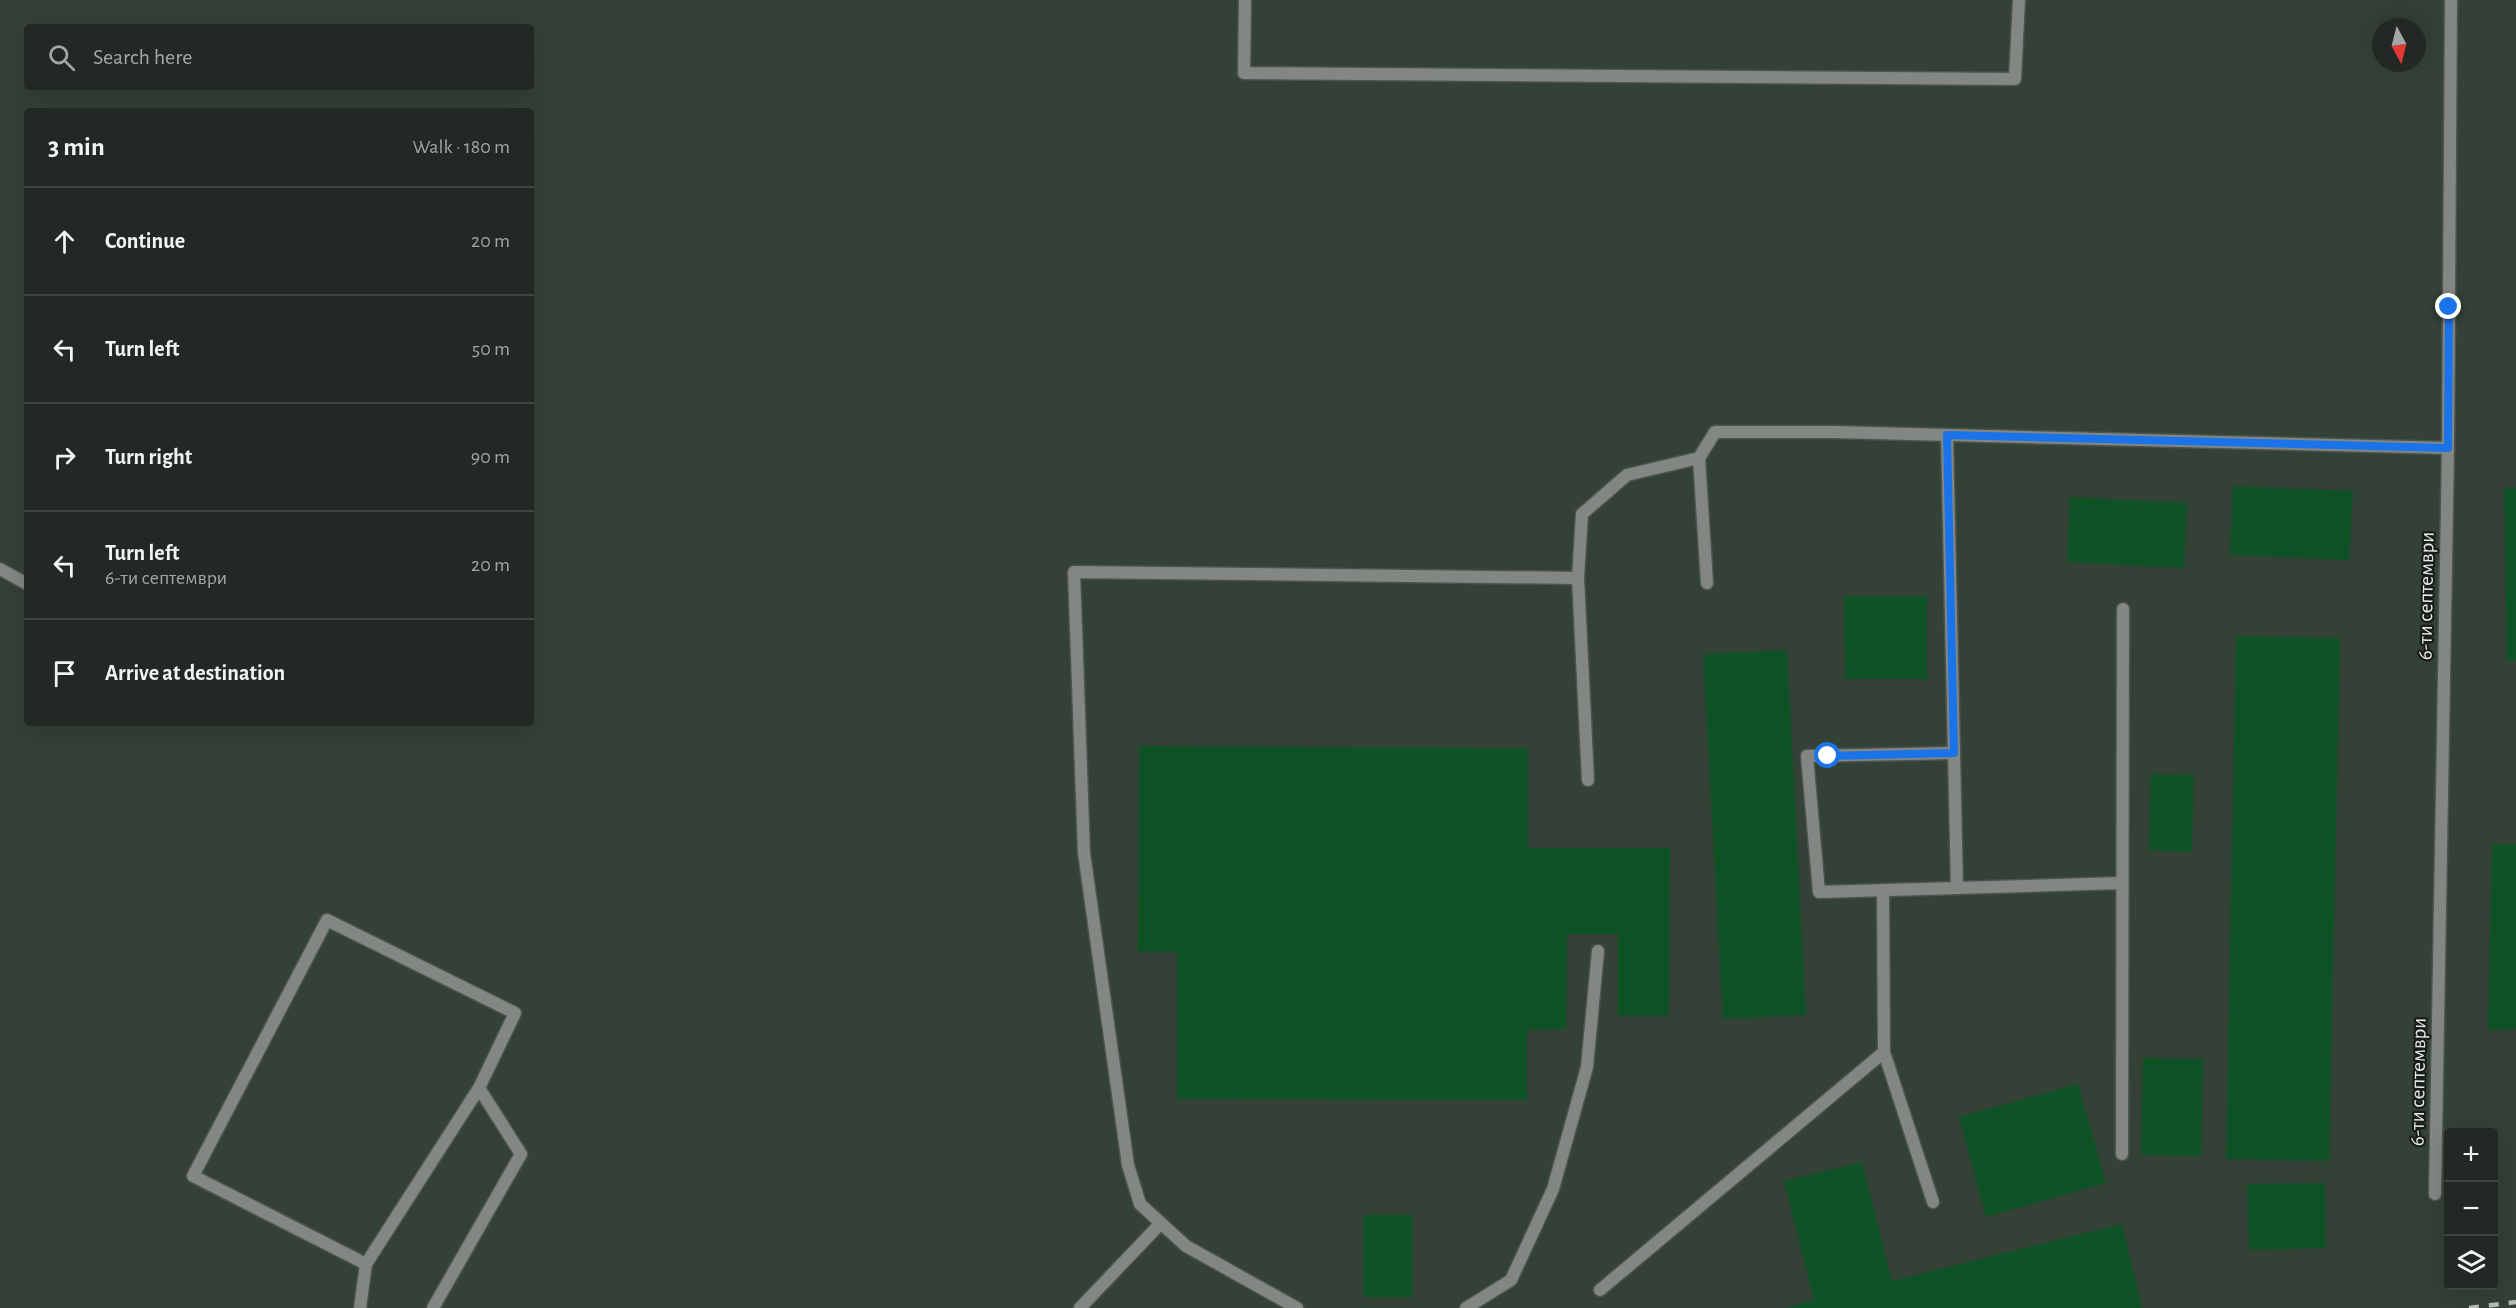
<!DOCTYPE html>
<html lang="en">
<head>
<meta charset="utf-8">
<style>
  body { margin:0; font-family:"Alegreya Sans",sans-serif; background:#2a312c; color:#f1f3f6 }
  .controls { position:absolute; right:18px; bottom:18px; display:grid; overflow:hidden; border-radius:6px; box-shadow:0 6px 24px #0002 }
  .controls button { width:54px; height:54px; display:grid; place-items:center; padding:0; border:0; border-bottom:2px solid #3f4541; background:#222924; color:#f1f3f6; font:30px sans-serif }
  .compass { position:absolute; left:2372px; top:18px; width:54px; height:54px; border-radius:50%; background:#222924; box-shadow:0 6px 24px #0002; rotate:173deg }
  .stop { position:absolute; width:18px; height:18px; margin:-14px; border:4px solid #1a73e8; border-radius:50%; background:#fff }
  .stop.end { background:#1a73e8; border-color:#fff; box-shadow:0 2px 6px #0008 }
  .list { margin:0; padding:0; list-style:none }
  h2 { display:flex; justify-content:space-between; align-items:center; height:78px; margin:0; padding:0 24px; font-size:26px }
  h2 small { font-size:20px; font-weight:400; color:#a2a6a6 }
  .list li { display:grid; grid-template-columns:39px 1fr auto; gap:18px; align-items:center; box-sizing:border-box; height:108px; padding:0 24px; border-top:2px solid #3f4541 }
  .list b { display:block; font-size:22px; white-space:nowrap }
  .list p { margin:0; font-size:20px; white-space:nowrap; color:#a2a6a6 }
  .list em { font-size:20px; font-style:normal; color:#a2a6a6 }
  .icon { flex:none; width:33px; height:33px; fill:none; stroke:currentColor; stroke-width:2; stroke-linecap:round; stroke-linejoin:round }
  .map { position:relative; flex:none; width:2516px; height:1308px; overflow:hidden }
  .search { position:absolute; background:#222924; box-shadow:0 6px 24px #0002; left:24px; top:24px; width:510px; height:66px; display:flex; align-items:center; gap:15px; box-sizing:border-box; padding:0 21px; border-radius:6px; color:#a2a6a6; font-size:22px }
  .panel { position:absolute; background:#222924; box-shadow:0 6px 24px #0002; left:24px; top:108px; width:510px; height:618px; border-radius:6px }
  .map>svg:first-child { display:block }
  .built { fill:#344136; fill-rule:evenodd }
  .building { fill:#0f5225 }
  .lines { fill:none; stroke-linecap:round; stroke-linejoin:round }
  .lane-casing { stroke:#4c544d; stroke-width:15 }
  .street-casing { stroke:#4c544d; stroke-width:15 }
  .lane { stroke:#838783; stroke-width:12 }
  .street { stroke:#838783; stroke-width:12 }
  .rail { stroke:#b6bcb8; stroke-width:4.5; stroke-dasharray:10 10; stroke-linecap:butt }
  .route { stroke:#1a73e8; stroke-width:8 }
  .labels { text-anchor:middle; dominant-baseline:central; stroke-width:4.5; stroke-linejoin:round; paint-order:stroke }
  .street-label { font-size:21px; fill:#e7ece8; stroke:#191d1a }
</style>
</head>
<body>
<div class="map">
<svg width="2516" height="1308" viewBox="0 0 2516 1308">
  <rect width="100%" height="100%" fill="#2e3730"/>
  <path class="built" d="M0,0H2516V1308H0ZM27,27H531V87H27ZM2381,27H2417V63H2381ZM27,111H531V723H27ZM2448,1132H2494V1286H2448Z"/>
  <g class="building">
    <polygon points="2233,486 2353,491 2349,560 2230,555"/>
    <polygon points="2504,488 2516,488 2516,661 2507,661"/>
    <polygon points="2070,497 2187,503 2184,568 2067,562"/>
    <polygon points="1844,596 1927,596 1927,679 1845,679"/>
    <polygon points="2236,636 2340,638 2329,1161 2226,1159"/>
    <polygon points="1787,650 1806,1015 1723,1019 1703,654"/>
    <polygon points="1139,746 1528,748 1528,848 1670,848 1669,1016 1618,1016 1618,934 1567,934 1566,1029 1527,1030 1527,1100 1177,1099 1177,952 1138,952"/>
    <polygon points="2151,774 2194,775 2192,852 2149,850"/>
    <polygon points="2492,844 2516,844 2516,1029 2488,1030"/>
    <polygon points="2143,1058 2203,1059 2201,1156 2141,1155"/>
    <polygon points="2078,1084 2106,1183 1986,1217 1959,1117"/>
    <polygon points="1862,1162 1892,1281 2122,1224 2142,1308 1786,1308 1814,1300 1784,1181"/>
    <polygon points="2325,1183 2326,1248 2249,1250 2247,1184"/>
    <rect x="1363" y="1215" width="50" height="82"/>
  </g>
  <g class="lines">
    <g class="lane-casing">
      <g id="lane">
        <polyline points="1245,0 1244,73 2015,79 2019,0"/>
        <polyline points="1947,435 1957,888 2122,883"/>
        <polyline points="0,569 27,584"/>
        <polyline points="1578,578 1588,780"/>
        <polyline points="1707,583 1699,458 1715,432 1834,432 2448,448"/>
        <polyline points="1954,753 1807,756 1819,892 1957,888"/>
        <polyline points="1883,890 1884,1052"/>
        <polyline points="2122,1154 2123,609"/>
        <polyline points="366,1264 193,1176 327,920 515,1013 479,1088 521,1154 433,1308"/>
        <polyline points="1600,1290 1884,1052 1933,1202"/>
        <polyline points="360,1308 366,1264 479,1088"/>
        <polyline points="1080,1308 1161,1223"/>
        <polyline points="1297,1308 1186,1246 1140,1204 1128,1165 1084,853 1074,572 1578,578 1582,514 1627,475 1699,458"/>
        <polyline points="1466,1308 1511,1280 1553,1189 1587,1067 1598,951"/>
      </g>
    </g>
    <g class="street-casing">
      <polyline id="street" points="2435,1194 2448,448 2451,0"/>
    </g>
    <use href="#lane" class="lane"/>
    <use href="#street" class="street"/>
    <polyline class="rail" points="2469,1308 2516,1302"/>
  </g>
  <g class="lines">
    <polyline class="route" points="1828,756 1954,753 1947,435 2448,448 2449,307"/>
  </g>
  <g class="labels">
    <g class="street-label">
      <text transform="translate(2426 596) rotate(-89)">6-ти септември</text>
      <text transform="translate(2418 1082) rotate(-89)">6-ти септември</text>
    </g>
  </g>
</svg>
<div class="controls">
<button>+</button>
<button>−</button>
<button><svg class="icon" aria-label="layers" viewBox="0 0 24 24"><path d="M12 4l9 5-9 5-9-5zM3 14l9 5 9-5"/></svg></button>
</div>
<svg class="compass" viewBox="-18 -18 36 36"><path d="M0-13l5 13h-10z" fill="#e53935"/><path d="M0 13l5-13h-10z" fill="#a2a6a6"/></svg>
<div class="stop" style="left:1828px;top:756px"></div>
<div class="stop end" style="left:2449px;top:307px"></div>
<div class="search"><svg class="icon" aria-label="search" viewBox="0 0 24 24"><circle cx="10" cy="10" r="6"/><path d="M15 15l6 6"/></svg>Search here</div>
<section class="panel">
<h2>3 min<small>Walk · 180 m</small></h2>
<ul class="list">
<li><svg class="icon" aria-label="ahead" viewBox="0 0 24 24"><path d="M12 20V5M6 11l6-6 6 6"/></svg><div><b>Continue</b></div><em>20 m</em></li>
<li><svg class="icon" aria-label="left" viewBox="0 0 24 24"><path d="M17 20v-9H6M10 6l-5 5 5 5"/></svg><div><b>Turn left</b></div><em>50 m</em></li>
<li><svg class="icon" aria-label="right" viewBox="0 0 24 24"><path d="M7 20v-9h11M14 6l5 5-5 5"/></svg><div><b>Turn right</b></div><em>90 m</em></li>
<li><svg class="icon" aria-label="left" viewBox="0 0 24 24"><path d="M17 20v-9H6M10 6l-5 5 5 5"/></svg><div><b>Turn left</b><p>6-ти септември</p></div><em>20 m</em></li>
<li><svg class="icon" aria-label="arrive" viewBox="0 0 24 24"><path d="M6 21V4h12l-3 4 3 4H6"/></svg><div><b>Arrive at destination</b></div></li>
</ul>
</section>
</div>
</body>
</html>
